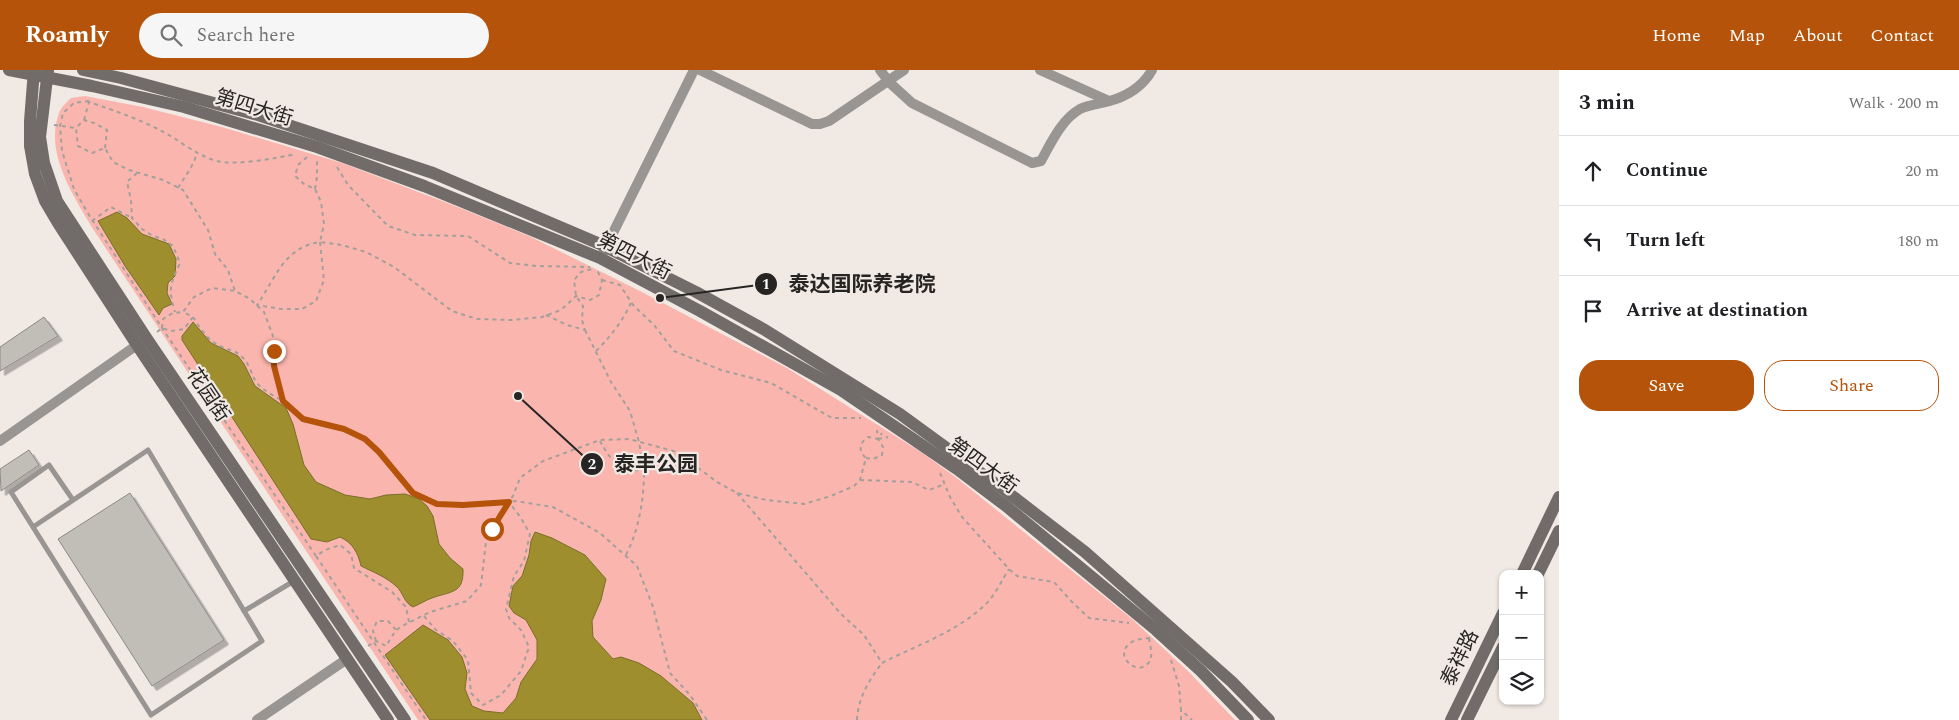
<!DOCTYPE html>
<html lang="en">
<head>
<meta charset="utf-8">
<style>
  body { margin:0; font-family:Spectral,"Noto Sans SC",serif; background:#f6f6f6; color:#202124 }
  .controls { position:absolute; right:15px; bottom:15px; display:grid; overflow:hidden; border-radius:10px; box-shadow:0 1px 4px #0004 }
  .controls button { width:45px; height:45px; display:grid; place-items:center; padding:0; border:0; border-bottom:1px solid #e0e0e0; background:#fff; color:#202124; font:25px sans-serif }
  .stop { position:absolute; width:15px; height:15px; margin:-11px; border:4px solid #b45309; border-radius:50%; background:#fff }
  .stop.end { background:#b45309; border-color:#fff; box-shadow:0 1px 5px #0008 }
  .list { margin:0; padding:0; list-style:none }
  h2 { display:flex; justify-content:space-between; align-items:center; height:65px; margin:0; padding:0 20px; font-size:21px }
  h2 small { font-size:16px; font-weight:400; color:#757577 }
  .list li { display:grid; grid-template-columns:32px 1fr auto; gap:15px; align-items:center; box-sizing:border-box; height:70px; padding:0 20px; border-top:1px solid #e0e0e0 }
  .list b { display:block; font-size:19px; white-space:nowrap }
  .list em { font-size:16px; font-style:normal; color:#757577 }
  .actions { display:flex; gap:10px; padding:15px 20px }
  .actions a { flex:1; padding:11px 0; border:1px solid #b45309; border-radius:20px; text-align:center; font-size:18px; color:#b45309 }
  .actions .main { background:#b45309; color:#fff }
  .icon { flex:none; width:28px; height:28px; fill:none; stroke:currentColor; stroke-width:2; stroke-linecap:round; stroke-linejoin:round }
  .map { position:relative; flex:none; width:1559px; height:650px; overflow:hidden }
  header { display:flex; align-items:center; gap:30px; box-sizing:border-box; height:70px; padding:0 25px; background:#b45309; color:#fff }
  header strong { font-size:24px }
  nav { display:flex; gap:28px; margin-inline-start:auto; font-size:18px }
  .search { width:350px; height:45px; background:#f6f6f6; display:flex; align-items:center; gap:12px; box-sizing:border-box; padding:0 18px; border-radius:28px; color:#757577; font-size:19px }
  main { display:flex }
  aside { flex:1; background:#fff }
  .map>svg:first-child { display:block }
  .green { fill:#fab6ae }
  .water { fill:#9e8e2d; stroke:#7a6e2a }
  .building { fill:#c1beb7; stroke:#8c8983; filter:url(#shadow) }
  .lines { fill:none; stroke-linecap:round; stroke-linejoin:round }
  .path { stroke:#a49f9b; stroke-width:2; stroke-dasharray:4 4; stroke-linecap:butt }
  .lane { stroke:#989593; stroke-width:5 }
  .street { stroke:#989593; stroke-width:10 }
  .secondary { stroke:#716c6a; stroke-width:12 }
  .route { stroke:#b45309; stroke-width:6 }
  .labels { text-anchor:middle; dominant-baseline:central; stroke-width:4.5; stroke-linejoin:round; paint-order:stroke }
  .street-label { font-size:20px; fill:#272523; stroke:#f0e9e4 }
  .leader { fill:none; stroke:#272523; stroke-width:2 }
  .callout-dot { fill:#272523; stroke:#f0e9e4; stroke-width:2 }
  .mark-label { font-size:15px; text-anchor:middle; font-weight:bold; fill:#fff }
  .callout-label { font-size:21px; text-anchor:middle; font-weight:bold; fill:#272523; stroke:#f0e9e4; stroke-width:4.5; stroke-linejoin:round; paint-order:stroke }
</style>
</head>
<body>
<header>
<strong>Roamly</strong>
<div class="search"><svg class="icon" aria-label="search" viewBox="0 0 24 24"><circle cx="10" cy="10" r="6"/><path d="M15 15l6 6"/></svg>Search here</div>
<nav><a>Home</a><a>Map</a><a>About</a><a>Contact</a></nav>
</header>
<main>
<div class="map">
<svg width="1559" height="650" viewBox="0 0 1559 650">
  <defs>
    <filter id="shadow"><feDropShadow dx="4.5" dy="4.5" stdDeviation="0" flood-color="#0004"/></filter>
  </defs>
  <rect width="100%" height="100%" fill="#f0e9e4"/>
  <path class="green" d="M85,26L143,37L222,57L342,93L450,134L529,166L640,221L787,298L924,384L958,409L1132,549L1189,602L1235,650H418L93,159C74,126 44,83 59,43C61,37 67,32 71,28Z"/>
  <g class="water">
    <polygon points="117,142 127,148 142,164 169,174 176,189 175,206 168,213 167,223 172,234 163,238 159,245 125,196 98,151"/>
    <path d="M193,252L211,273L238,286L244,294L255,316L286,338L293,354L304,395L316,412L345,425L370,429L386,425L405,424L419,429L427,436L433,446L439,474L450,488L463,499C464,524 451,521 432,528C426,530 420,534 413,537C404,533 403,522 396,516C386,507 373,502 361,496C358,483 353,473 340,467L327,472L311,469L182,270V266Z"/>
    <polygon points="535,462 552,468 585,485 606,509 601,530 592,551 593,567 613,589 621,587 639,593 661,606 693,633 702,650 430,650 385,585 423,555 448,570 462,587 467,603 465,619 472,636 484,641 503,643 516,628 521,612 537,589 537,570 526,550 514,543 509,536 513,516 522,506 529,485 531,471"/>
  </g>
  <g class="building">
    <polygon points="44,247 58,266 0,301 0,277"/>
    <polygon points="29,380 39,395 1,421 0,399"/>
    <polygon points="130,423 224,570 152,616 58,469"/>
  </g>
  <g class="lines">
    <g class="path">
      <polyline points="89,31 74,33 63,43 60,56 62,81 74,119 89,145 162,258 316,486"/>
      <path d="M84,50L89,32C116,41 142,50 167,64C183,73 198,86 217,91C237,96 276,88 296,84"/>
      <polyline points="54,55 76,58"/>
      <polyline points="105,78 107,60 94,53 84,50 76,58 78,76 92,83 105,78 113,92 129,100 163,110 183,120 208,160 215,184 228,200 235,221"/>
      <polyline points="307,87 298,95 295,106 304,114 315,119 321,132 324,154 320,172 342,175 366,182 394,197 452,241 477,249 512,250 542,247 561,240 576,226 590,230 599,225 602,210 597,200"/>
      <polyline points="337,97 348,115 388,156 415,165 468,166 510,193 537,196 590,197"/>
      <path d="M137,103L127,112L131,130L132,148L142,159L153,166L163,169L173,176L180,193C170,215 168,219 175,242"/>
      <path d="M178,118C185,106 193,97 197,83"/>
      <polyline points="315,119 317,107 317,89"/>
      <polyline points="92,151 111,137 132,148"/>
      <path d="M320,172L324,210L316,231L302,239H281L257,235C275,209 284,177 320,172Z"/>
      <polyline points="602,210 620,215 633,235 654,255 674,281 721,300 771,313 832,348 861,348"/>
      <polyline points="546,245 567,255 585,260 582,250 583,236 576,226 574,210 581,202 592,199"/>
      <path d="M193,247C200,258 208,271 222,277C229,280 237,281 242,287C249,293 251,303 255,310C261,320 273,325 283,331"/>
      <polyline points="162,258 163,249 173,243 182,242"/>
      <path d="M585,260L611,312L630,341L639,372L644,401C618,399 613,394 600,371"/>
      <polyline points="157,262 162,258 171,261 184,259 193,247 183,242 194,227 212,218 235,221 250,229 264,242 273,266 274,296 283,331 303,349 344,359 365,369 379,382 413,423 437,434 463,435 515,431 553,437 600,463 637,496 653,537 670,603 690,625 707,650"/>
      <path d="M596,281C611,266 622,252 631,233"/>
      <polyline points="878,369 888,367"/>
      <polyline points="866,388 873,389 882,385 883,377 878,369 877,360"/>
      <polyline points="940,403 950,427 962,447 1009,499 1017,506 1054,512 1072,532 1089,548 1129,553"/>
      <polyline points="860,410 912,412 929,420 945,414"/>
      <path d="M737,423L841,544L864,565L882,593C917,575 957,562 986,534C995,525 1002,510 1009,499"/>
      <path d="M626,485C639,459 644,430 644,401"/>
      <polyline points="424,546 436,560 453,571 468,590 471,623 483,635 501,625 521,601 529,577 521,560 509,548 506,539 514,506 524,491 530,464 521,448 509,432"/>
      <polyline points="409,552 406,537 392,522 354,498 351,484 340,475 325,480 316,486 426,650"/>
      <path d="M1149,568C1151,581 1156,594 1139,598C1127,596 1118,583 1129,574C1134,569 1142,569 1149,568Z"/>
      <polyline points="376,571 373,561 377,551 388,551 396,560"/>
      <path d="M368,576L376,571L386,576L396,560L404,555L430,542L467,531L481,515L486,472L499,446L513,426L520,408L543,391L600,370L629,369L677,382L717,412L737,423L766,430L804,434L831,426L854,416L860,410L866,388C858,381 859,373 868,367L878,369L882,363"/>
      <polyline points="1171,590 1179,616 1181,640 1192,650"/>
      <path d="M857,650C858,628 869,610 882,593"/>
      <polyline points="1181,650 1181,640"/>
    </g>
    <g class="lane">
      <polyline points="33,457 148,380 262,571 151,645 11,422 49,395 73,430"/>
      <polyline points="244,541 294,511"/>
    </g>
    <g class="street">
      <polyline points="700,0 812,54 820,54 829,51 904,0"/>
      <path d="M880,0L890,13L912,33L1032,93L1041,91C1051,73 1061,50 1080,39C1088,35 1098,34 1106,32C1126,27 1142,18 1152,0"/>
      <polyline points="1040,0 1109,31"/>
      <polyline points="603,183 694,0"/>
      <polyline points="0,371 137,275"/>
      <polyline points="257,650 347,589"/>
    </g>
    <g class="secondary">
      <polyline points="9,0 92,16 184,37 317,77 424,116 600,188 700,241 841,320 957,399 1006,436 1156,560 1201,601 1248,650"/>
      <polyline points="34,0 30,51 30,76 35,104 45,131 58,153 137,275 388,650"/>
      <polyline points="48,0 40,67 44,93 57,131 147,269 405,650"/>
      <polyline points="83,0 121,8 258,45 433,103 600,174 696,222 765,260 900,344 1007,422 1085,482 1232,612 1269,650"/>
      <polyline points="1522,504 1559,427"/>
      <polyline points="1538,504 1559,461"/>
      <polyline points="1451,650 1503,543"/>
      <polyline points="1467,650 1503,577"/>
    </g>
  </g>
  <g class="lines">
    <polyline class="route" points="274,281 274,296 283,331 303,349 344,359 365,369 379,382 413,423 437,434 463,435 509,432 492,459"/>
  </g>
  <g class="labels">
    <g class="street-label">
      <text transform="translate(254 38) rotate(17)">第四大街</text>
      <text transform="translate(634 186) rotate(27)">第四大街</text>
      <text transform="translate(208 325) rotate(56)">花园街</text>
      <text transform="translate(983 396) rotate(36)">第四大街</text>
      <text transform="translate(1460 588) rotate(-64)">泰祥路</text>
    </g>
  </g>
  <path class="leader" d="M660 228L766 214M518 326L592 394"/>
  <g class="callout-dot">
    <circle cx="660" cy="228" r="5"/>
    <circle cx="518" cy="326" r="5"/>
    <circle cx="766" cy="214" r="12"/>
    <circle cx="592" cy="394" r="12"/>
  </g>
  <g class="mark-label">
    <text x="766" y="219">1</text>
    <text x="592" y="399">2</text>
  </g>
  <g class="callout-label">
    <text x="862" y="221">泰达国际养老院</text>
    <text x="656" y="401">泰丰公园</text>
  </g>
</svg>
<div class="controls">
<button>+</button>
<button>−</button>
<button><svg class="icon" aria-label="layers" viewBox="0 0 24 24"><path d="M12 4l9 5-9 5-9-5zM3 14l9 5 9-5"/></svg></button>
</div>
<div class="stop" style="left:492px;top:459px"></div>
<div class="stop end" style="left:274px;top:281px"></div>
</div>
<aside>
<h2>3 min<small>Walk · 200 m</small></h2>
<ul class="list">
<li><svg class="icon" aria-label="ahead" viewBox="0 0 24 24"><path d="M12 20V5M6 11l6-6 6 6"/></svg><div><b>Continue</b></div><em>20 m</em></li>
<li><svg class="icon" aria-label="left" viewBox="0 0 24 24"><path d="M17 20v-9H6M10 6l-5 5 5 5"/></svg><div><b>Turn left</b></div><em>180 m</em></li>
<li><svg class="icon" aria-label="arrive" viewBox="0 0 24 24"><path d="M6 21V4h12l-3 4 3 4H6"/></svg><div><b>Arrive at destination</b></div></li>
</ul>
<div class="actions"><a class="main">Save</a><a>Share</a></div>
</aside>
</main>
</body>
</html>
